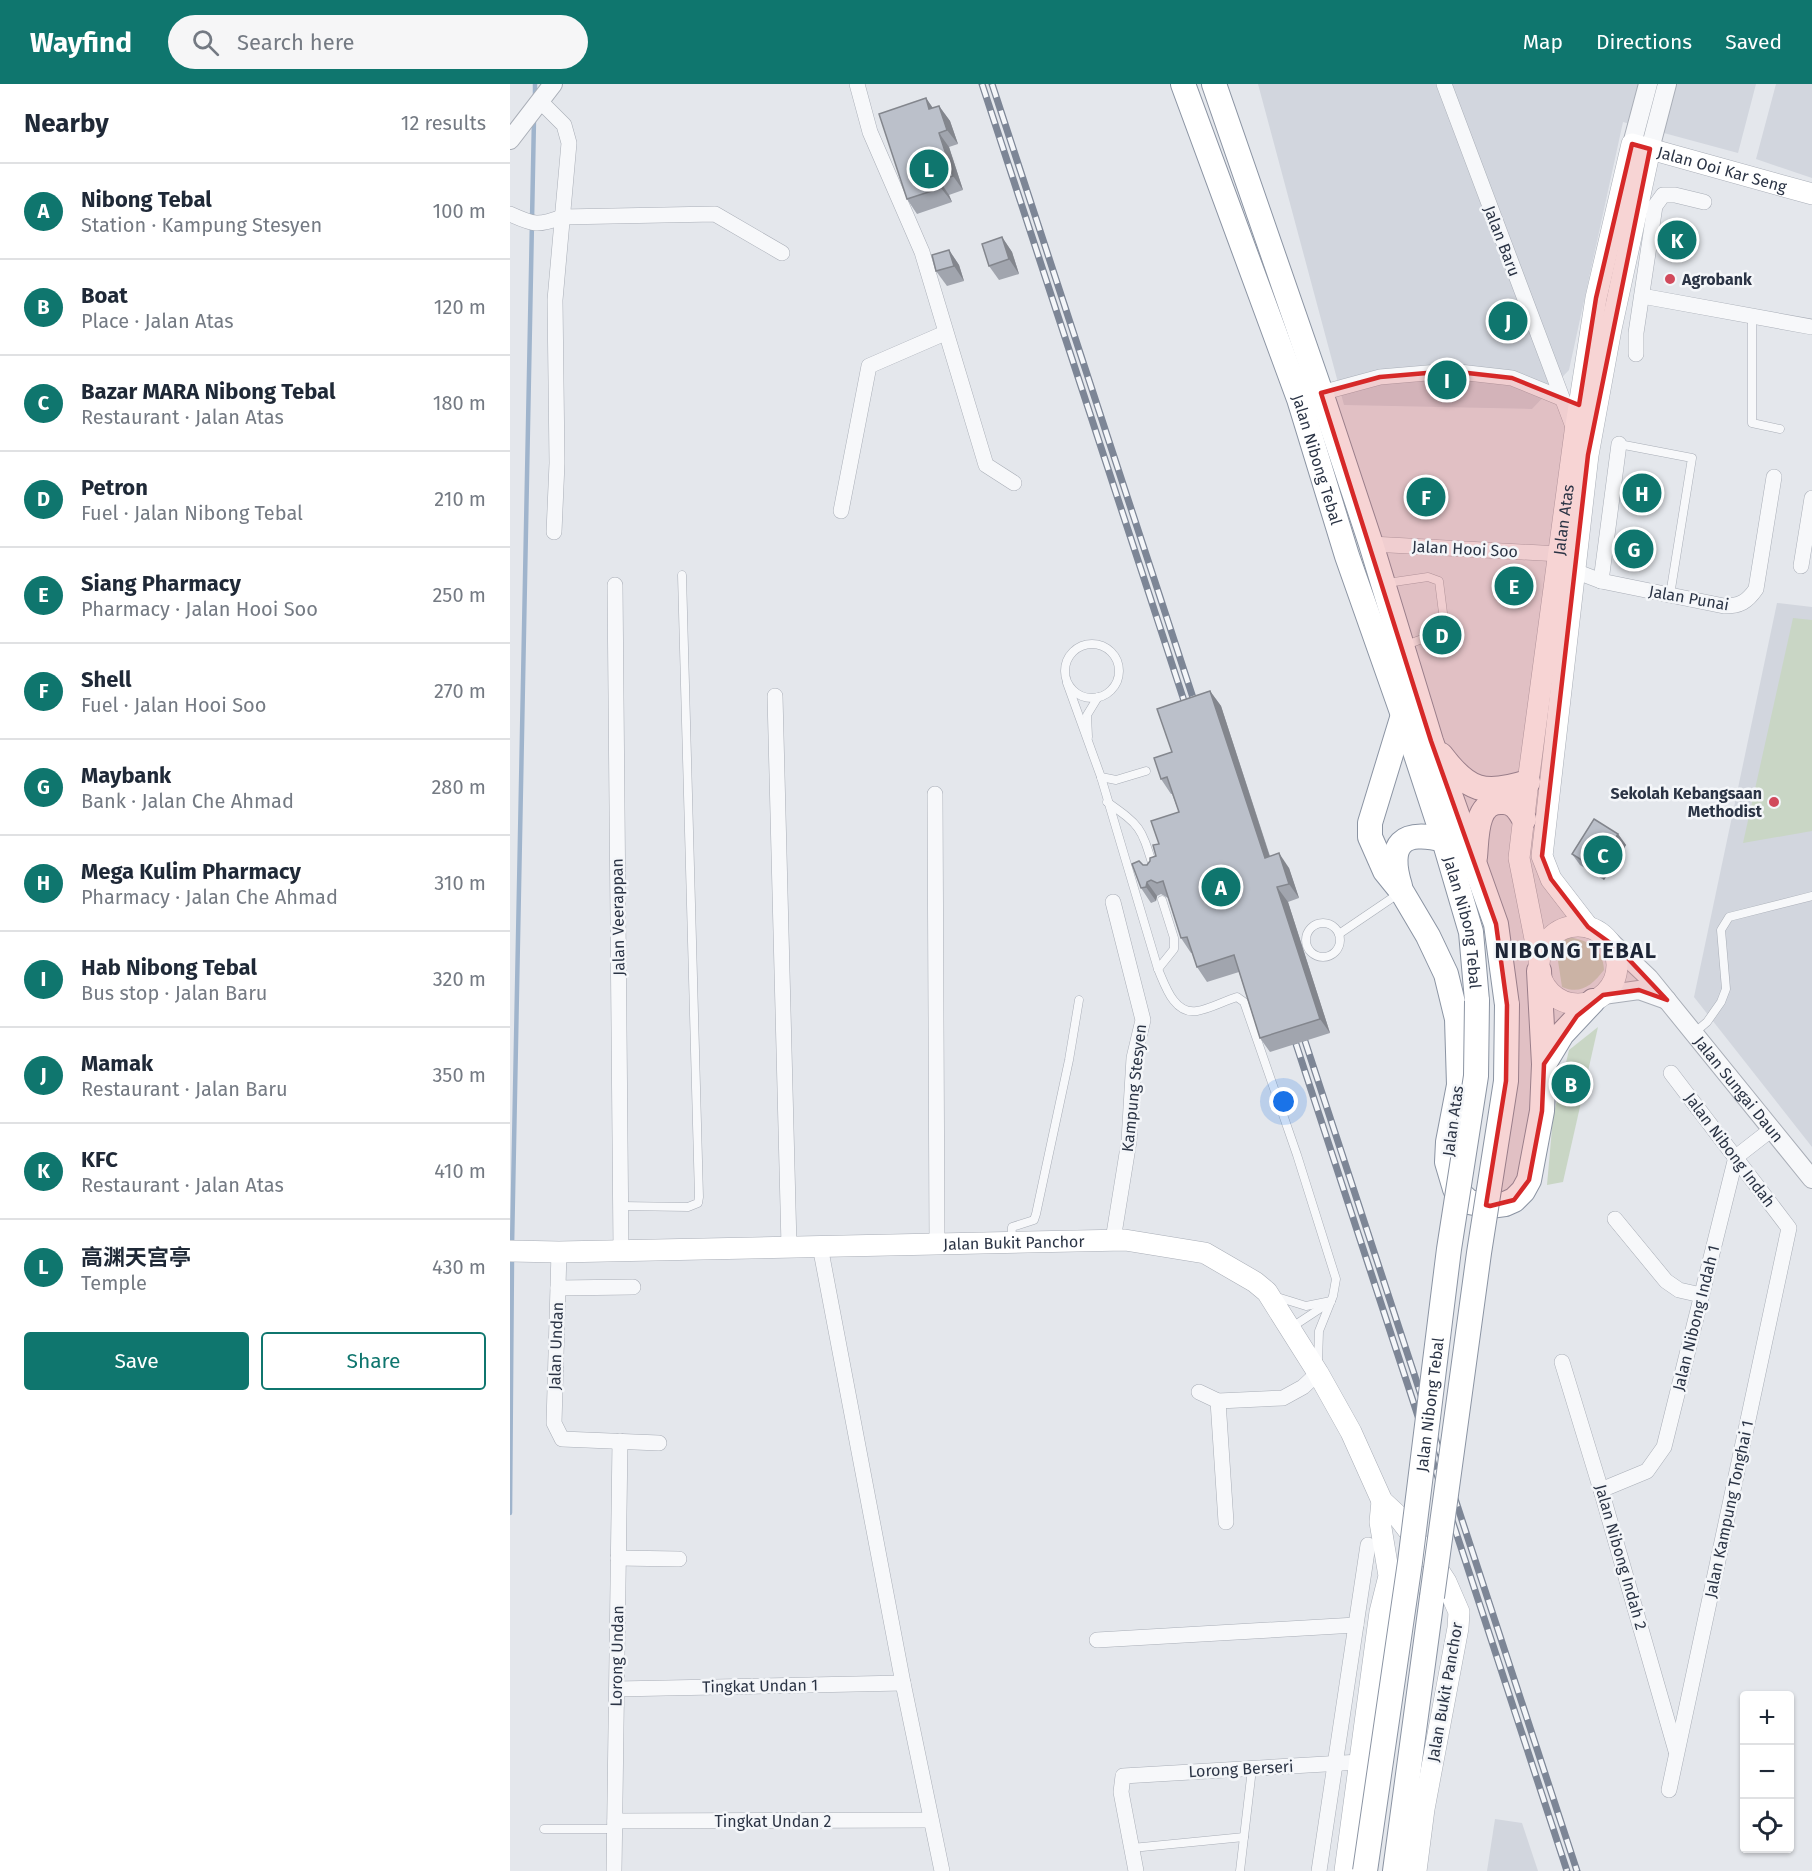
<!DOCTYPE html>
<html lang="en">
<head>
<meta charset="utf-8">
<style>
  body { margin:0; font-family:"Fira Sans","Noto Sans SC",sans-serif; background:#f6f6f7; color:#1f2937 }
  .controls { position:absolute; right:18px; bottom:18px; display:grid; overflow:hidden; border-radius:6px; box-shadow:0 2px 4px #0004 }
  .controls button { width:54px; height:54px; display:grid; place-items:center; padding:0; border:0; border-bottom:2px solid #e0e1e3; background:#fff; color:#1f2937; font:30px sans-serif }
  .you { position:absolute; left:774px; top:1018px; width:21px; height:21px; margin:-15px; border:4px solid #fff; border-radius:50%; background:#1a73e8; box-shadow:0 0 0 9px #1a73e833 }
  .badge { display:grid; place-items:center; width:39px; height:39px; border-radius:50%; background:#0f766e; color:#fff; font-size:20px; font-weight:700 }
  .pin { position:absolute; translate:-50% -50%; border:3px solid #fff; box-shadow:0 2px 6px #0006 }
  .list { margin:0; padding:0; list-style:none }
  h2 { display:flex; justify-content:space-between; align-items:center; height:78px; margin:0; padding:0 24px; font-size:26px }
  h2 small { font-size:20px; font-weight:400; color:#747a83 }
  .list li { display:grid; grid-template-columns:39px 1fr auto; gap:18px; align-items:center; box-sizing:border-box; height:96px; padding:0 24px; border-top:2px solid #e0e1e3 }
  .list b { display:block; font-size:22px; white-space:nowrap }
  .list p { margin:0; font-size:20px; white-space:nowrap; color:#747a83 }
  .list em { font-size:20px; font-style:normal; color:#747a83 }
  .actions { display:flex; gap:12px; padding:18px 24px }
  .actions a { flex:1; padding:14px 0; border:2px solid #0f766e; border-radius:6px; text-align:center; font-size:21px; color:#0f766e }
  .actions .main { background:#0f766e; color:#fff }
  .icon { flex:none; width:33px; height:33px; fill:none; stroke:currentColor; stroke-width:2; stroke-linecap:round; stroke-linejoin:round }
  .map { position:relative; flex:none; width:1302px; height:1787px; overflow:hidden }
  header { display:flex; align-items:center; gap:36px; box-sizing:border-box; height:84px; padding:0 30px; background:#0f766e; color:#fff }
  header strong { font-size:28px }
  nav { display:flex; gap:33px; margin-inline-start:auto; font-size:21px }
  .search { width:420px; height:54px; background:#f6f6f7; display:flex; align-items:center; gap:15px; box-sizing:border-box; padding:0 21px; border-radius:33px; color:#747a83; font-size:22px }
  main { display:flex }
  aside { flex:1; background:#fff }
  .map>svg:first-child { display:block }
  .built { fill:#d2d6de }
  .green { fill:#c9d6c5 }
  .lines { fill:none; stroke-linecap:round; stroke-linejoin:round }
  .stream { stroke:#9fb4cc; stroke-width:4.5 }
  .service-casing { stroke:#a9aeb7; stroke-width:9 }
  .minor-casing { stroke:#a9aeb7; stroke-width:16 }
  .tertiary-casing { stroke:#a9aeb7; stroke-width:20 }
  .secondary-casing { stroke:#a9aeb7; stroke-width:22 }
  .trunk-casing { stroke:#8b94a3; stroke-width:26 }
  .service { stroke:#f7f8fa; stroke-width:8 }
  .minor { stroke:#f7f8fa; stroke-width:15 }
  .tertiary { stroke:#f7f8fa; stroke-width:18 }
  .secondary { stroke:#fff; stroke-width:21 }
  .trunk { stroke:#fff; stroke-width:24 }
  .rail-casing { stroke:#7d8696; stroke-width:7 }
  .rail { stroke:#f4f6f9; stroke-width:4.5; stroke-dasharray:14; stroke-linecap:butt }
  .trunk-bridge-casing { stroke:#8b94a3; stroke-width:26; stroke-linecap:butt }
  .trunk-bridge { stroke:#fff; stroke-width:24 }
  .wall { fill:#a1a5ae }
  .shaded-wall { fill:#83868d }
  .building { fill:#bbc0ca; stroke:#83868d; stroke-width:1.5 }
  .marked { fill:#d62828; fill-opacity:0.2; stroke:#d62828; stroke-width:4.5; stroke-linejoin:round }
  .poi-dot { fill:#d1495b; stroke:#f4f6f9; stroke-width:2 }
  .labels { text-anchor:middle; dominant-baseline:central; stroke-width:5; stroke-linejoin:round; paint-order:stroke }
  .street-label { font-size:16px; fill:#2b3445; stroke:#f4f6f9 }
  .poi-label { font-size:16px; font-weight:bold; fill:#2b3445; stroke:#f4f6f9; text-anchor:start }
  .district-label { font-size:22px; font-weight:bold; letter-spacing:1.5px; fill:#1d2536; stroke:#f4f6f9 }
</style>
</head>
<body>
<header>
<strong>Wayfind</strong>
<div class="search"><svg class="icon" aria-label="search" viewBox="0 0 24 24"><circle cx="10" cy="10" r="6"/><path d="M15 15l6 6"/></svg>Search here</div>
<nav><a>Map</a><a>Directions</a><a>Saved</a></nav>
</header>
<main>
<aside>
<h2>Nearby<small>12 results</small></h2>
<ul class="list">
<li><span class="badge">A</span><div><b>Nibong Tebal</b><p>Station · Kampung Stesyen</p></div><em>100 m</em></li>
<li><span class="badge">B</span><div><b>Boat</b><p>Place · Jalan Atas</p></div><em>120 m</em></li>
<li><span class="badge">C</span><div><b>Bazar MARA Nibong Tebal</b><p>Restaurant · Jalan Atas</p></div><em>180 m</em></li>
<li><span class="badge">D</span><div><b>Petron</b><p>Fuel · Jalan Nibong Tebal</p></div><em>210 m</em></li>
<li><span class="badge">E</span><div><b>Siang Pharmacy</b><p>Pharmacy · Jalan Hooi Soo</p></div><em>250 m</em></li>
<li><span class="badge">F</span><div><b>Shell</b><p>Fuel · Jalan Hooi Soo</p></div><em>270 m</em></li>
<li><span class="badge">G</span><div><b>Maybank</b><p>Bank · Jalan Che Ahmad</p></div><em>280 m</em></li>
<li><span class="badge">H</span><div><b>Mega Kulim Pharmacy</b><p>Pharmacy · Jalan Che Ahmad</p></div><em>310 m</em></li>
<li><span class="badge">I</span><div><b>Hab Nibong Tebal</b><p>Bus stop · Jalan Baru</p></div><em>320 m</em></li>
<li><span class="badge">J</span><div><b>Mamak</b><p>Restaurant · Jalan Baru</p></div><em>350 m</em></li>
<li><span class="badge">K</span><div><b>KFC</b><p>Restaurant · Jalan Atas</p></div><em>410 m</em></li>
<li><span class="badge">L</span><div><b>高渊天宫亭</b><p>Temple</p></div><em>430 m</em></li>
</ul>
<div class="actions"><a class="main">Save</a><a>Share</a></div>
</aside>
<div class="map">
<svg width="1302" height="1787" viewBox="0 0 1302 1787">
  <rect width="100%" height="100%" fill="#e4e7ec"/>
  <g class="built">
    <polygon points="748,0 1246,0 1228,69 1113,38 1059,286 1022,325 834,321"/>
    <polygon points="1266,0 1302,0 1302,94 1246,75"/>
    <polygon points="1267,519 1302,523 1302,1063 1184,913"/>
    <polygon points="985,1735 1012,1739 1028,1787 977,1787"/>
  </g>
  <g class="green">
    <polygon points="1283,534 1302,536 1302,747 1233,759"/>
    <path d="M1056,853C1077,855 1093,864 1094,886C1082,901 1071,911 1052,903L1048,877Z"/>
    <polygon points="1088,943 1053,1098 1037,1101 1043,1033 1059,966"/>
  </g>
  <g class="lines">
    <g class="stream">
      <polyline points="25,14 25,0"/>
      <polyline points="2,1163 24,34"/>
      <polyline points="0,1429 2,1174"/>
    </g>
    <g class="service-casing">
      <g id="service">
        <polyline points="1242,232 1242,339 1270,345"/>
        <polyline points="1109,360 1182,374 1160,511"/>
        <polyline points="877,499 918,493 929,497 935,545 931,548 896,561"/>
        <circle cx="582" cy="587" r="27"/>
        <path d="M557,599L591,693L648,885C655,901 664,931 687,927C700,925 714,917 727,913L734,918L787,1071L826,1195L823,1212L809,1247L808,1278"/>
        <polyline points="578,653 577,631 588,613"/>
        <polyline points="591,693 606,696 636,687"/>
        <path d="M597,718C631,742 631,743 643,782"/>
        <circle cx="813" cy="856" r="17"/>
        <polyline points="829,850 888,810"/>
        <polyline points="648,885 664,865 664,854 652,816"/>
        <polyline points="1184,949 1197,938 1211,918 1216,905 1211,846 1219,833 1302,812"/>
        <polyline points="111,1122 178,1123 188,1119 189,1113 172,491"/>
        <polyline points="501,1156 502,1143 524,1136 526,1130 559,976 569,916"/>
        <polyline points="767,1213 796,1222 821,1217"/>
        <polyline points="782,1243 817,1220"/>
        <polyline points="34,1745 105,1745"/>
        <polyline points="622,1764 734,1753"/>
        <polyline points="730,1787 742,1685"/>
      </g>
    </g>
    <g class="minor-casing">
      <g id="minor">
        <polyline points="347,0 360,48 412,168 476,381 504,399"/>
        <polyline points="934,0 1065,348"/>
        <polyline points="30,17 54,41 59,59 45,216 47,379 44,448"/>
        <path d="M0,130C24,141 28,142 52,133L205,130L272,169"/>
        <polyline points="1132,212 1302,243"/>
        <polyline points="1126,270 1126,249 1145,122 1153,111 1165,111 1194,118"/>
        <polyline points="811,309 870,293 940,287 1002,294 1051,314"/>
        <polyline points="331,427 359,282 435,249"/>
        <polyline points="861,460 1050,470"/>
        <polyline points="1291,482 1302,414"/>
        <path d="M1065,487L1091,497L1214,522C1230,522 1237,518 1246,505L1264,393"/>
        <polyline points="1091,497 1109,360"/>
        <polyline points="105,501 111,1166"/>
        <polyline points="265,612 279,1162"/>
        <polyline points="425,710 427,1159"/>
        <polyline points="1105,1135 1156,1197 1169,1206 1191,1211"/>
        <polyline points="603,1156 619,1057 624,974 633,936 603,818"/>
        <polyline points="310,1162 393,1599 432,1787"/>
        <polyline points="49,1168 44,1339 52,1355 149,1359"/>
        <polyline points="48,1204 123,1203"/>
        <polyline points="1052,1278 1091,1406 1166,1667"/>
        <polyline points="689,1308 708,1317 773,1314 793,1303 808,1289"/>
        <polyline points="708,1317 716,1438"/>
        <polyline points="1091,1406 1137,1387 1154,1363 1226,1073 1262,1045"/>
        <polyline points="108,1474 169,1475"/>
        <polyline points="587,1556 846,1541"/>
        <polyline points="107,1605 393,1599"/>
        <polyline points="1159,1706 1279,1144 1161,989"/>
        <polyline points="105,1737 421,1736"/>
        <polyline points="104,1787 110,1357"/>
        <polyline points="626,1787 611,1708 613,1692 850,1678"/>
        <polyline points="809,1787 858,1461"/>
      </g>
    </g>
    <g class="tertiary-casing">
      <g id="tertiary">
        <polyline points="0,56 43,0"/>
        <polyline points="1122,60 1138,0"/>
        <polyline points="1140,65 1157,0"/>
        <path id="s1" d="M1099,856L1139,894L1302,1095"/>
        <polyline points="1093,911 1129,906 1157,916"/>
      </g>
    </g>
    <g class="secondary-casing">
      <g id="secondary">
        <circle cx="1068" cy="881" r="39"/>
        <polyline points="1078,843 1041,795 1032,772 1078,371 1101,245 1140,65"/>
        <path id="s2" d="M1029,875L1009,774L1018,698L1065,348L1086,214L1122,60L1302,110"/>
        <path id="s3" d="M0,1167L49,1168L615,1156L695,1169L745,1198L757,1208L808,1289L841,1348L872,1417L886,1430L925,1481L936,1498L949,1528L948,1544L914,1725L906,1787"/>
        <polyline points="835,1787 870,1528 879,1492 870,1438 872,1417"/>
      </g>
    </g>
    <g class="trunk-casing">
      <g id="trunk">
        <path id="s4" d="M673,0L789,315L837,472L893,631L934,756L961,848L967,917"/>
        <polyline points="704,0 811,309 861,460 921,657 986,840 997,921"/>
        <polyline points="893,631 860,739 860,753 875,787 892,808 918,852 936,890 947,935 949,1001 938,1058 937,1078 945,1105 959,1118 980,1122 995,1120 1004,1116 1013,1107 1019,1096 1032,1027 1034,980 1029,887"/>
        <path d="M931,671C958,707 974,712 1018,698"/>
        <path d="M965,773C967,753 965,716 993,718C1004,718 1009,726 1014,735"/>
        <path d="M890,802C877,760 892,745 934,756"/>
        <polyline points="1034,980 1052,950 1083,917"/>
        <polyline points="885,1787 922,1513"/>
      </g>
    </g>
    <use href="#service" class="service"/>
    <use href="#minor" class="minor"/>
    <use href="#tertiary" class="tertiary"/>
    <use href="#secondary" class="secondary"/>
    <use href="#trunk" class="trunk"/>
    <g class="rail-casing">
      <g id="rail">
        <polyline points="472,0 679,632"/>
        <polyline points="482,0 688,629"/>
        <polyline points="795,957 1067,1787"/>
        <polyline points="786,960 1057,1787"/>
      </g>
    </g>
    <use href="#rail" class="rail"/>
    <g class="trunk-bridge-casing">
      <g id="trunk-bridge">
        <polyline points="922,1513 969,1169 996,997 997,921"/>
        <path id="s5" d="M855,1787L900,1478L939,1165L966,992L967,917"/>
      </g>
    </g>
    <use href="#trunk-bridge" class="trunk-bridge"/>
  </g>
  <g class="wall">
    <polygon points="416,14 423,24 429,22 440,37 448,60 439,63 453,106 439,111 442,118 407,130 397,115"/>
    <polygon points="492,153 502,168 509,190 489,196 479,182"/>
    <polygon points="439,166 449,181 454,197 437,202 426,187"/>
    <polygon points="700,607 711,622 760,772 779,784 789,814 778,818 820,949 760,968 750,954 729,888 697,898 687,883 682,869 681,869 671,854 658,814 651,810 647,812 646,817 641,819 631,804 633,781 637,781 646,772 649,760 669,728 662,710 661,710 651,695 662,668"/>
    <polygon points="1108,750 1116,761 1094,796 1070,781 1062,770"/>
  </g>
  <g class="shaded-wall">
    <polygon points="416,14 426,29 419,25"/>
    <polygon points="429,22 440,37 448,60 437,46"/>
    <polygon points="429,49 439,63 453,106 443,92"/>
    <polygon points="429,96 439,111 442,118 431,104"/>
    <polygon points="492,153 502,168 509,190 499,175"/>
    <polygon points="439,166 449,181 454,197 444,182"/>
    <polygon points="700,607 711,622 765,789 755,774"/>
    <polygon points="1108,750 1116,761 1094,796 1086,785"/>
    <polygon points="769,769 779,784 789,814 779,800"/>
    <polygon points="637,798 647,812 646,817 636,803"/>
    <polygon points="767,803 778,818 820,949 810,935"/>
  </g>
  <g class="building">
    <polygon points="416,14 419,25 429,22 437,46 429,49 443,92 429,96 431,104 397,115 369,30"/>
    <polygon points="492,153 499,175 479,182 472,160"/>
    <polygon points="439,166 444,182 426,187 422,171"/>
    <polygon points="700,607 755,774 769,769 779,800 767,803 810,935 750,954 724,871 687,883 677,853 671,854 653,797 647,799 641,796 637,798 636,803 631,804 622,780 629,777 633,781 637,781 640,777 640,774 646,772 643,761 649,760 641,737 669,728 657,693 651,695 644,674 662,668 647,625"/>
    <polygon points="1084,735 1108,750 1086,785 1062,770"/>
  </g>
  <path class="marked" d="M1122,60L1140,65L1078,371L1032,772L1041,795L1078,843L1110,866L1157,916L1129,906L1093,911L1067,932L1034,980L1032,1027L1019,1096L1004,1116L980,1122L976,1121L996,997L997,921L986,840L921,657L811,309L870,293L940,287L1002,294L1069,321L1086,214Z"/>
  <g class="poi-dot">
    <circle cx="1160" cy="195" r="6"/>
    <circle cx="1264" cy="718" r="6"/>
  </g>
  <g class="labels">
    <g class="street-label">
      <text stroke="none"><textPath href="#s2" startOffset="920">Jalan Ooi Kar Seng</textPath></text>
      <text transform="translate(992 157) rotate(69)">Jalan Baru</text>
      <text stroke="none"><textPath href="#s4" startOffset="399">Jalan Nibong Tebal</textPath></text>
      <text stroke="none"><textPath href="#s2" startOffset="444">Jalan Atas</textPath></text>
      <text transform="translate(955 465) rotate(3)">Jalan Hooi Soo</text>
      <text transform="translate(1179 514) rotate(10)">Jalan Punai</text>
      <text transform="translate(108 833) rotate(-91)">Jalan Veerappan</text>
      <text stroke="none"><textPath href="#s4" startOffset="885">Jalan Nibong Tebal</textPath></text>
      <text transform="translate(624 1004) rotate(-84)">Kampung Stesyen</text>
      <text stroke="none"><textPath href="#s1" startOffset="198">Jalan Sungai Daun</textPath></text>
      <text transform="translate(943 1037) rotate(-82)">Jalan Atas</text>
      <text transform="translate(1220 1066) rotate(53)">Jalan Nibong Indah</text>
      <text stroke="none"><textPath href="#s3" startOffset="504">Jalan Bukit Panchor</textPath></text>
      <text transform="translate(1186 1234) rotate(-76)">Jalan Nibong Indah 1</text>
      <text transform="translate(46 1262) rotate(-88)">Jalan Undan</text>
      <text stroke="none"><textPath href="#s5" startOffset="471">Jalan Nibong Tebal</textPath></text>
      <text transform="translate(1219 1425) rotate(-78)">Jalan Kampung Tonghai 1</text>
      <text transform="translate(1111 1473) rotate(74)">Jalan Nibong Indah 2</text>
      <text transform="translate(107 1572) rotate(-89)">Lorong Undan</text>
      <text transform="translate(250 1602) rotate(-1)">Tingkat Undan 1</text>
      <text transform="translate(935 1608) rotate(-80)">Jalan Bukit Panchor</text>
      <text transform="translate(731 1685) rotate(-3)">Lorong Berseri</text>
      <text x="263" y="1737">Tingkat Undan 2</text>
    </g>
    <g class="poi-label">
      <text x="1172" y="195">Agrobank</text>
      <text x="1252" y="709" text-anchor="end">Sekolah Kebangsaan<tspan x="1252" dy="18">Methodist</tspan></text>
    </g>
    <g class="district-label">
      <text x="1066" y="866">NIBONG TEBAL</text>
    </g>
  </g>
</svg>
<div class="controls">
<button>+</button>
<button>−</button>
<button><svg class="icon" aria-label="locate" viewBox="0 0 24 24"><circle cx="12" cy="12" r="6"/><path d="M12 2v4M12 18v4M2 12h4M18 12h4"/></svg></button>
</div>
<div class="you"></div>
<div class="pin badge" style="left:711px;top:803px">A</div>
<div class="pin badge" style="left:1061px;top:1000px">B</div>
<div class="pin badge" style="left:1093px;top:771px">C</div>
<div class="pin badge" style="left:932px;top:551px">D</div>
<div class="pin badge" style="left:1004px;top:502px">E</div>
<div class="pin badge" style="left:916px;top:413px">F</div>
<div class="pin badge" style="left:1124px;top:465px">G</div>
<div class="pin badge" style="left:1132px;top:409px">H</div>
<div class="pin badge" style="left:937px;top:296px">I</div>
<div class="pin badge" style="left:998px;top:237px">J</div>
<div class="pin badge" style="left:1167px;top:156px">K</div>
<div class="pin badge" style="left:419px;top:85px">L</div>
</div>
</main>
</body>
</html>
